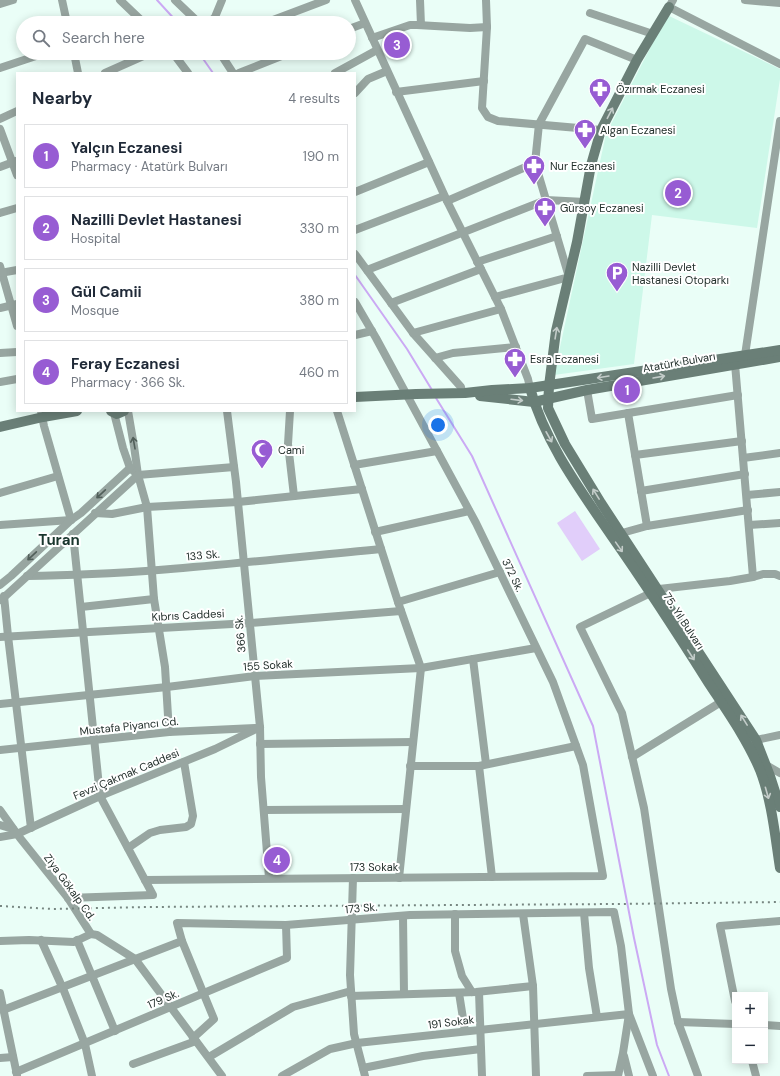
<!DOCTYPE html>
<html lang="en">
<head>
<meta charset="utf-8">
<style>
  body { margin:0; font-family:"DM Sans",sans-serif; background:#f2f2f3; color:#1f2937 }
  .controls { position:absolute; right:12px; bottom:12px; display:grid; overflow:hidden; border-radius:0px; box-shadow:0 2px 10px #0003 }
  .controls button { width:36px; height:36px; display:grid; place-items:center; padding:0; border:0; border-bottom:1px solid #e0e1e3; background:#fff; color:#1f2937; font:20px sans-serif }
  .you { position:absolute; left:438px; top:425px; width:14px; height:14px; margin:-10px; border:3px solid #fff; border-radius:50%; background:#1a73e8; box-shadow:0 0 0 6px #1a73e833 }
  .badge { display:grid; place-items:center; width:26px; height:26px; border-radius:50%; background:#975cd3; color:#fff; font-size:13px; font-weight:700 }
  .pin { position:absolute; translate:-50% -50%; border:2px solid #fff; box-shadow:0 1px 4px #0006 }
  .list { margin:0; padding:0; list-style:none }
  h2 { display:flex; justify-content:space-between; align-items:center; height:52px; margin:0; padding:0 16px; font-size:17px }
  h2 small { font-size:13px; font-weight:400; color:#747a83 }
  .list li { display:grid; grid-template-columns:26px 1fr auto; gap:12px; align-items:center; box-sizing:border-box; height:64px; margin:0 8px 8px; padding:0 8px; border:1px solid #e0e1e3; border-radius:0px }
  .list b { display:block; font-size:15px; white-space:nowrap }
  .list p { margin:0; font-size:13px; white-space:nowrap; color:#747a83 }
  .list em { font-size:13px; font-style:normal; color:#747a83 }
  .icon { flex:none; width:22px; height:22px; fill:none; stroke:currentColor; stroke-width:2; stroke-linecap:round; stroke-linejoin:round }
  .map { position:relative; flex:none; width:780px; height:1076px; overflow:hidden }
  .search { position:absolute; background:#fff; box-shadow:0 2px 10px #0003; left:16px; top:16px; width:340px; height:44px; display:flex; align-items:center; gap:10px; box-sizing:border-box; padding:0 14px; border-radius:22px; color:#747a83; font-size:15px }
  .panel { position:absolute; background:#fff; box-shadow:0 2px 10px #0003; left:16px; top:72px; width:340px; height:340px; border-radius:0px }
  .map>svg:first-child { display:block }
  .built { fill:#cdf8e9 }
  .green { fill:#e1cefa }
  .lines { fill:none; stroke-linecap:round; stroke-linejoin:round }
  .stream { stroke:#cba9f4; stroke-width:2 }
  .street { stroke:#98a6a1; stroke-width:8 }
  .secondary { stroke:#6a7f77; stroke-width:10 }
  .rail { stroke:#778681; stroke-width:2; stroke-dasharray:2 4; stroke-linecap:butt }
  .oneway { stroke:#c3ccc9 }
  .oneway2 { stroke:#515f5a }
  .labels { text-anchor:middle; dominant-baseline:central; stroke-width:4; stroke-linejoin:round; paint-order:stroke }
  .poi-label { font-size:11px; fill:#222f2b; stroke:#fff; text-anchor:start }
  .street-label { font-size:11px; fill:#222f2b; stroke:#fff }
  .district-label { font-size:15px; font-weight:bold; fill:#19362d; stroke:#fff }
</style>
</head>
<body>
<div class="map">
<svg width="780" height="1076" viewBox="0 0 780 1076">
  <rect width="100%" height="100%" fill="#eafef7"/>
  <polygon class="built" points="667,15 780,69 780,79 757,228 652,215 634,364 554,375 606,134"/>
  <polygon class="green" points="575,511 600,549 582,561 557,523"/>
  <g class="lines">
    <g class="stream">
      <polyline points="157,0 178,23"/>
      <polyline points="199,53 213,73"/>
      <polyline points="355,275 407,349 432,390"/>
      <polyline points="436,398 472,456 593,726 634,938 657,1045 669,1076"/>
    </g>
    <g class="street">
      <polyline points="62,0 67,23"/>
      <polyline points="120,0 144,23"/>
      <polyline points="175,0 199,23"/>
      <polyline points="355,0 447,201 501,309 528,379 530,388"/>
      <polyline points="420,0 421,25"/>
      <polyline points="486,0 487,27 482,108 488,117 498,121 601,130"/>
      <polyline points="673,0 669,7 780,64"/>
      <polyline points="745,0 780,3"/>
      <polyline points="0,4 13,0"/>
      <polyline points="590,13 653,34"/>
      <polyline points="209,23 215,17 222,0"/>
      <polyline points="265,23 326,0"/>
      <polyline points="349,29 365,23"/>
      <polyline points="372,38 410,25 417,25 470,28 487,27"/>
      <polyline points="74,53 78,73"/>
      <polyline points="173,53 188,73"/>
      <polyline points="220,53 233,73"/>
      <polyline points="0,68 45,53"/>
      <polyline points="105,73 150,53"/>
      <polyline points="239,73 289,53"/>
      <polyline points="335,73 377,50"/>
      <polyline points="396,92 484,81"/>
      <polyline points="355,93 368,79 387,71"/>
      <polyline points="0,119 17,111"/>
      <polyline points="0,129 17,175"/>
      <polyline points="0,167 16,161"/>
      <polyline points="355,192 429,162"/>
      <polyline points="447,201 535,163"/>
      <polyline points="0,213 17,208"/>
      <polyline points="355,230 444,196"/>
      <polyline points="355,254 413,333 461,387 462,393"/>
      <polyline points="477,262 557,236"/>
      <polyline points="0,266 17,326"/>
      <polyline points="367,270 546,200 585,202"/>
      <polyline points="0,273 17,270"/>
      <polyline points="495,297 569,277 535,163 539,124 585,39 637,60"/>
      <polyline points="391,303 481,269"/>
      <polyline points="0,308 17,304"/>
      <polyline points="413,333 501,309"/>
      <polyline points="355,335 372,331"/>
      <polyline points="0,353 17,352"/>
      <polyline points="745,355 780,121"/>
      <polyline points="435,358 453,353 516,347"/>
      <polyline points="735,364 753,577"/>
      <polyline points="0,382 17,379"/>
      <polyline points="587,390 592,419 738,395"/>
      <polyline points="41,411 44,426 71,520"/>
      <polyline points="128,411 134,446 138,475"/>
      <polyline points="227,411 236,482 260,727 261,777 269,878"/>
      <polyline points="290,411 288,444 294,496"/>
      <polyline points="337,411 398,602 421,668 399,878"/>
      <polyline points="114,413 123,448 130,468 138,475 147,507 154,599 165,667 169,732"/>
      <polyline points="635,455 742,441"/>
      <polyline points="743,458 780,453"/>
      <polyline points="354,465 437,451"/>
      <polyline points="138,475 234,467"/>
      <polyline points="641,491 745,474"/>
      <polyline points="0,493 58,476"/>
      <polyline points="747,495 780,492"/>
      <polyline points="95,513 112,514 147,507 238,502 362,489"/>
      <polyline points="0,525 71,520"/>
      <polyline points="749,525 780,523"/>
      <polyline points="647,526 748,510"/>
      <polyline points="375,532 469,511"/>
      <polyline points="622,533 647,526 628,413"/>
      <path d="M27,576C145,575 263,560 381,549"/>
      <polyline points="0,585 11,576 71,520 81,513 130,468"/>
      <polyline points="4,596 8,636 31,828"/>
      <polyline points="1,600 138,475"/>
      <polyline points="398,602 500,572"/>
      <polyline points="81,607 154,599"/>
      <polyline points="0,637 250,623 401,611"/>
      <polyline points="473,659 486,764"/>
      <polyline points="0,704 167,687 255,676 421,668 536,648"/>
      <polyline points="756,740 780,735"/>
      <polyline points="260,744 413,742"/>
      <polyline points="0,750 169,732 255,728"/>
      <polyline points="632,757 721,702"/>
      <polyline points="766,765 780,773"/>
      <polyline points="410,766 479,766 576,746"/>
      <polyline points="479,766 492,877"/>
      <polyline points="0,810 20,838 68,898 91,934 97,935 135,959 222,1076"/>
      <polyline points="264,810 406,809"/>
      <polyline points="0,825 13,829"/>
      <polyline points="0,837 17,834 100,796 215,749 260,727"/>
      <polyline points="128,848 150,833 160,830 186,827 191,824 193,816 184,762"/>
      <polyline points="353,878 350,975 354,1034 365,1076"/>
      <polyline points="145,880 603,876 583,765 553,682 476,523 376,338 355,302"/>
      <polyline points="68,898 153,895 100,796 73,534"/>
      <polyline points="584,913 589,968 597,1017"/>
      <polyline points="455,914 455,951 462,976 472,992"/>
      <polyline points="523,914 533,986 536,1076"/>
      <polyline points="403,916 404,994"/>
      <polyline points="41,940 64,991 85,1044 92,1076"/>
      <polyline points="77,940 115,1031"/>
      <polyline points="0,941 29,940 74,942 91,934"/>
      <polyline points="182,941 214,1019 193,1038"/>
      <polyline points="479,992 482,1076"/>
      <polyline points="0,993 17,1075"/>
      <polyline points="459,993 465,1031"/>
      <polyline points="351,996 476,992 533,986"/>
      <polyline points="735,1001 720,926 780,921"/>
      <polyline points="3,1010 182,941 177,923 286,925 410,915 614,912 621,946 629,1014 653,1076"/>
      <polyline points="678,1022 735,1024"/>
      <polyline points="765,1025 780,1026"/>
      <polyline points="624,1056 629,1076"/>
      <polyline points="209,1057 293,1007 351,991"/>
      <polyline points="0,1058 13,1057"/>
      <polyline points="752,1061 756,1076"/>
      <polyline points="133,1064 196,1041"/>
      <polyline points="363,1068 423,1056 481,1049"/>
      <polyline points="16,1072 287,958 286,925"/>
      <polyline points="282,1076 330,1049 357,1043 629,1014 623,1053 618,1076"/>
      <polyline points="587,1076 618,1075"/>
      <polyline points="698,1076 678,1022 671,989 644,808 622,713 580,627 659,589 730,581 753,577 763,574 775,574 780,576"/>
    </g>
    <g class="secondary">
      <polyline points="669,7 637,60 601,130 591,165 577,242 556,331 549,386 548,408 565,444 601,503 756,740 770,776 780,807"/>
      <path d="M530,388C545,443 581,491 613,538C646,585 677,633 708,682C727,711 747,739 760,770C772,801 775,836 780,868"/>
      <polyline points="480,396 534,402 587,390 780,357"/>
      <polyline points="355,397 416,394 465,393 492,390 530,388 780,350"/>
      <polyline points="111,411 117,414 124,411"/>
      <polyline points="0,427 43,417 77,411"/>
    </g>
    <polyline class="rail" points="0,906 53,909 146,907 619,904 780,902"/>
  </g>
  <defs><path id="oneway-shaft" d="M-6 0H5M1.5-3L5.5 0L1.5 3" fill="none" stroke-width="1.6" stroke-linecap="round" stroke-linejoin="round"/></defs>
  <g class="oneway">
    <use href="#oneway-shaft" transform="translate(610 113) rotate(-63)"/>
    <use href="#oneway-shaft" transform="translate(556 333) rotate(-81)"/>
    <use href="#oneway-shaft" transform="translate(603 377) rotate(171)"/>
    <use href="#oneway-shaft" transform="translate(659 377) rotate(-10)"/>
    <use href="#oneway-shaft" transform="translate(517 400) rotate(7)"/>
    <use href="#oneway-shaft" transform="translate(549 437) rotate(61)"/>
    <use href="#oneway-shaft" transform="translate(596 494) rotate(-122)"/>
    <use href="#oneway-shaft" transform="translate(619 547) rotate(55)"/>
    <use href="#oneway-shaft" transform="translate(691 655) rotate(57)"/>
    <use href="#oneway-shaft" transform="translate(744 720) rotate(-122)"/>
    <use href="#oneway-shaft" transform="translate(767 793) rotate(74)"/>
  </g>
  <g class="oneway2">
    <use href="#oneway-shaft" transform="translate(134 443) rotate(-100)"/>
    <use href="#oneway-shaft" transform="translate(101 494) rotate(137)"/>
    <use href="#oneway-shaft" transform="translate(32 556) rotate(137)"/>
  </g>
  <defs>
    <g id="pharmacy-pin" transform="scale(1.15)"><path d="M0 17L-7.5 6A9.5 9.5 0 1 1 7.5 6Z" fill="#975cd3" stroke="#fff"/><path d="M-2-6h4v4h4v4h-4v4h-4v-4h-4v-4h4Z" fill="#fff"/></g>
    <g id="parking-pin" transform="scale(1.15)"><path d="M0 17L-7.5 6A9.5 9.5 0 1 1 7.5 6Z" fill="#975cd3" stroke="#fff"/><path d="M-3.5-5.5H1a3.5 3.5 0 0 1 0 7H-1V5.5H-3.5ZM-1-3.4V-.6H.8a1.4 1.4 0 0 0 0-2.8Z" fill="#fff"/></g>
    <g id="mosque-pin" transform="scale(1.15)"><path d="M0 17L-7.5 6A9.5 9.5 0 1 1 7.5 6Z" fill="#975cd3" stroke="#fff"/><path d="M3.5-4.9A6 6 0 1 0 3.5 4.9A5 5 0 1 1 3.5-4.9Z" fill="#fff"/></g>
  </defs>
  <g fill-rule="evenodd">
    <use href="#pharmacy-pin" x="600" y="89"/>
    <use href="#pharmacy-pin" x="585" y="130"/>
    <use href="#pharmacy-pin" x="534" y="166"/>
    <use href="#pharmacy-pin" x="545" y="208"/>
    <use href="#parking-pin" x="617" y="273"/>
    <use href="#pharmacy-pin" x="515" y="359"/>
    <use href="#mosque-pin" x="262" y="450"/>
  </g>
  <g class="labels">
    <g class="poi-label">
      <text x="616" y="89">Özırmak Eczanesi</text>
      <text x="600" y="130">Algan Eczanesi</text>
      <text x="550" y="166">Nur Eczanesi</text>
      <text x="560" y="208">Gürsoy Eczanesi</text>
      <text x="632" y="267">Nazilli Devlet<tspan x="632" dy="13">Hastanesi Otoparkı</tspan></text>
      <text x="530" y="359">Esra Eczanesi</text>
      <text x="278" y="450">Cami</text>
    </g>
    <g class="street-label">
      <text transform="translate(679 362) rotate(-10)">Atatürk Bulvarı</text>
      <text transform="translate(203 555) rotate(-5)">133 Sk.</text>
      <text transform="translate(513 575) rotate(64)">372 Sk.</text>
      <text transform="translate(188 615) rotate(-3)">Kıbrıs Caddesi</text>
      <text transform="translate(684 621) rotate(57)">75. Yıl Bulvarı</text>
      <text transform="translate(240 634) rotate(-95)">366 Sk.</text>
      <text transform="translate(268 665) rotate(-4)">155 Sokak</text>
      <text transform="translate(129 726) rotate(-6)">Mustafa Piyancı Cd.</text>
      <text transform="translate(126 774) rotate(-23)">Fevzi Çakmak Caddesi</text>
      <text x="374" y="867">173 Sokak</text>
      <text transform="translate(70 887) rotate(54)">Ziya Gökalp Cd.</text>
      <text transform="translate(361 908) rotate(-5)">173 Sk.</text>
      <text transform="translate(163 999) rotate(-23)">179 Sk.</text>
      <text transform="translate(451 1022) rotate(-7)">191 Sokak</text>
    </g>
    <g class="district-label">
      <text x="59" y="540">Turan</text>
    </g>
  </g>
</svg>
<div class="controls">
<button>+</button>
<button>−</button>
</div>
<div class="you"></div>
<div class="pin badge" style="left:627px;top:390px">1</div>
<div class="pin badge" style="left:678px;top:193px">2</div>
<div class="pin badge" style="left:397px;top:45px">3</div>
<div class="pin badge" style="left:277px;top:860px">4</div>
<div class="search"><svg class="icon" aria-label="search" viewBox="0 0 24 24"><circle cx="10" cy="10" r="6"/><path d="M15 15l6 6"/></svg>Search here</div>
<section class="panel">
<h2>Nearby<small>4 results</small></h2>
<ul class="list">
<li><span class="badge">1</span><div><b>Yalçın Eczanesi</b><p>Pharmacy · Atatürk Bulvarı</p></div><em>190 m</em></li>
<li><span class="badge">2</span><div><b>Nazilli Devlet Hastanesi</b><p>Hospital</p></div><em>330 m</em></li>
<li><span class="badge">3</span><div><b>Gül Camii</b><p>Mosque</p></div><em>380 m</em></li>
<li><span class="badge">4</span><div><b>Feray Eczanesi</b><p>Pharmacy · 366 Sk.</p></div><em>460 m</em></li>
</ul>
</section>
</div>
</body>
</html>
